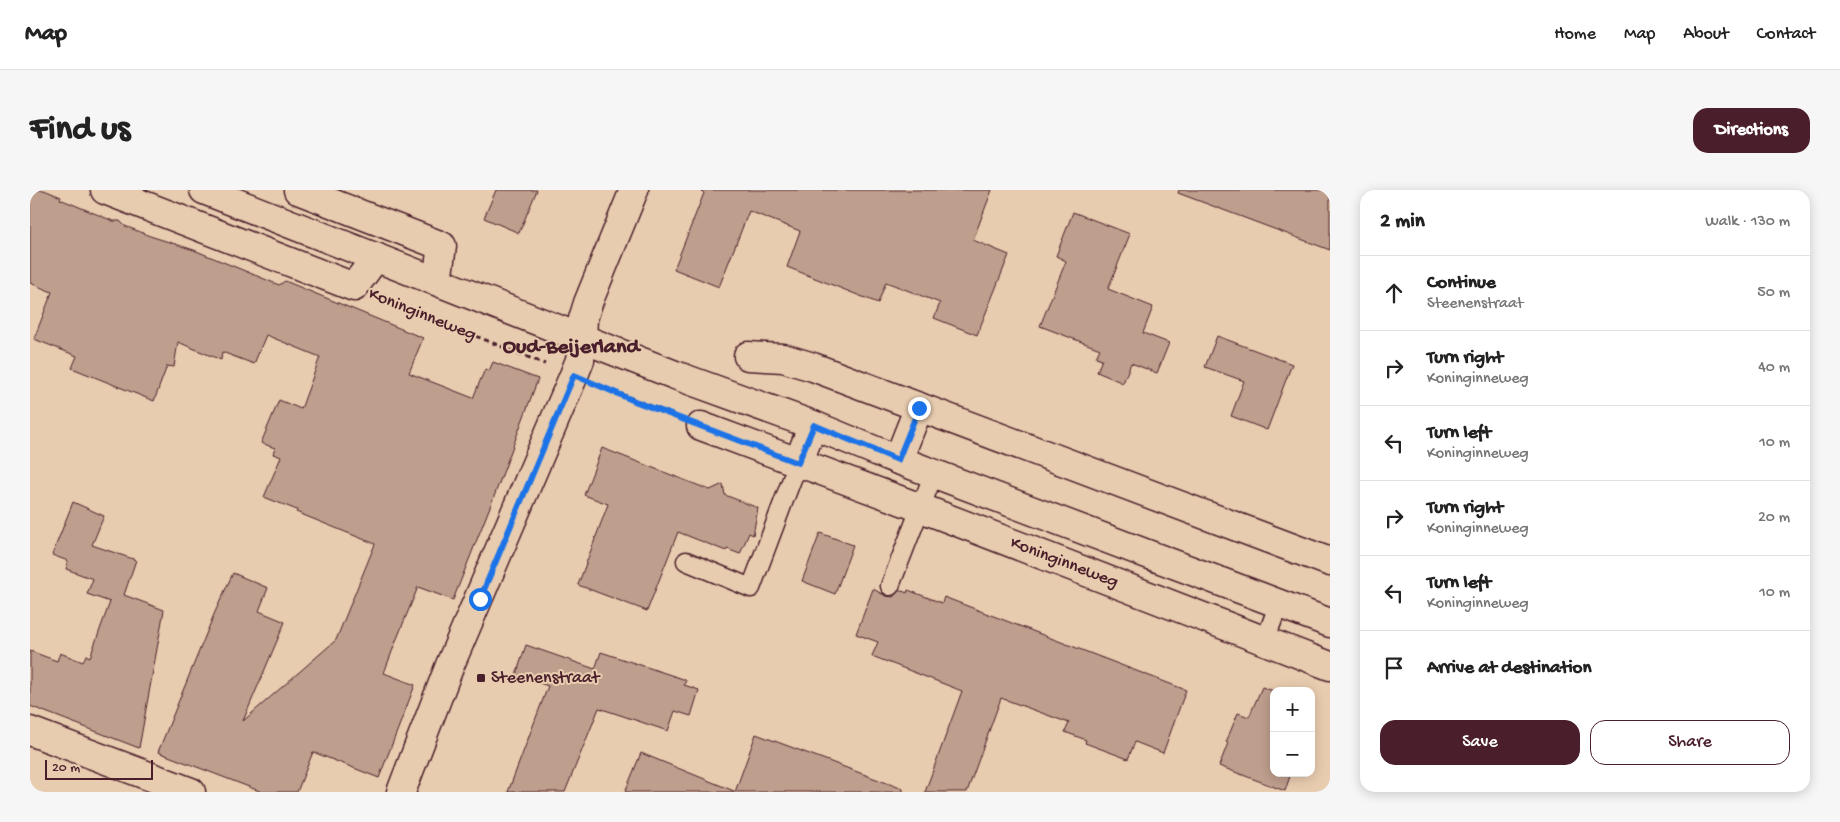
<!DOCTYPE html>
<html lang="en">
<head>
<meta charset="utf-8">
<style>
  body { margin:0; font-family:"Gochi Hand",sans-serif; background:#f6f6f6; color:#222 }
  .controls { position:absolute; right:15px; bottom:15px; display:grid; overflow:hidden; border-radius:10px; box-shadow:0 2px 12px #0003 }
  .controls button { width:45px; height:45px; display:grid; place-items:center; padding:0; border:0; border-bottom:1px solid #e0e0e0; background:#fff; color:#222; font:25px sans-serif }
  .scale { position:absolute; left:15px; bottom:12px; width:108px; box-sizing:border-box; padding-left:5px; border:2px solid #4a1f2b; border-top:0; font-size:14px; line-height:18px; white-space:nowrap; color:#4a1f2b; -webkit-text-stroke:4px #e8ccaf; paint-order:stroke }
  .stop { position:absolute; width:15px; height:15px; margin:-11px; border:4px solid #1a73e8; border-radius:50%; background:#fff }
  .stop.end { background:#1a73e8; border-color:#fff; box-shadow:0 1px 5px #0008 }
  .list { margin:0; padding:0; list-style:none }
  h2 { display:flex; justify-content:space-between; align-items:center; height:65px; margin:0; padding:0 20px; font-size:21px }
  h2 small { font-size:16px; font-weight:400; color:#767676 }
  .list li { display:grid; grid-template-columns:32px 1fr auto; gap:15px; align-items:center; box-sizing:border-box; height:75px; padding:0 20px; border-top:1px solid #e0e0e0 }
  .list b { display:block; font-size:19px; white-space:nowrap }
  .list p { margin:0; font-size:16px; white-space:nowrap; color:#767676 }
  .list em { font-size:16px; font-style:normal; color:#767676 }
  .actions { display:flex; gap:10px; padding:15px 20px }
  .actions a { flex:1; padding:11px 0; border:1px solid #4a1f2b; border-radius:15px; text-align:center; font-size:18px; color:#4a1f2b }
  .actions .main { background:#4a1f2b; color:#fff }
  .icon { flex:none; width:28px; height:28px; fill:none; stroke:currentColor; stroke-width:2; stroke-linecap:round; stroke-linejoin:round }
  .map { position:relative; flex:none; width:1300px; height:602px; overflow:hidden; border-radius:15px }
  header { display:flex; align-items:center; gap:30px; box-sizing:border-box; height:70px; padding:0 25px; background:#fff; border-bottom:1px solid #e0e0e0 }
  header strong { font-size:24px }
  nav { display:flex; gap:28px; margin-inline-start:auto; font-size:18px }
  .intro { display:flex; align-items:center; justify-content:space-between; box-sizing:border-box; height:120px; padding:0 30px }
  h1 { margin:0; font-size:35px }
  .button { padding:12px 22px; border-radius:15px; background:#4a1f2b; color:#fff; font-size:18px; font-weight:700 }
  main { display:flex; gap:30px; padding:0 30px }
  aside { flex:1; background:#fff; border-radius:15px; box-shadow:0 2px 12px #0003 }
  .map>svg:first-child { display:block }
  .building { fill:#be9e8d; stroke:#4a1f2b }
  .lines { fill:none; stroke-linecap:round; stroke-linejoin:round }
  .lane-casing { stroke:#4a1f2b; stroke-width:21 }
  .street-casing { stroke:#4a1f2b; stroke-width:31 }
  .secondary-casing { stroke:#4a1f2b; stroke-width:31 }
  .path { stroke:#4a1f2b; stroke-width:3; stroke-dasharray:5 4; stroke-linecap:butt }
  .lane { stroke:#e8ccaf; stroke-width:18 }
  .street { stroke:#e8ccaf; stroke-width:28 }
  .secondary { stroke:#e8ccaf; stroke-width:28 }
  .route { stroke:#1a73e8; stroke-width:6 }
  .poi-dot { fill:#4a1f2b; stroke:#e8ccaf; stroke-width:2 }
  .labels { text-anchor:middle; dominant-baseline:central; stroke-width:4; stroke-linejoin:round; paint-order:stroke }
  .street-label { font-size:18px; fill:#4a1f2b; stroke:#e8ccaf }
  .poi-label { font-size:18px; fill:#4a1f2b; stroke:#e8ccaf; text-anchor:start }
  .district-label { font-size:22px; font-weight:bold; fill:#4a1f2b; stroke:#e8ccaf }
</style>
</head>
<body>
<header>
<strong>Map</strong>
<nav><a>Home</a><a>Map</a><a>About</a><a>Contact</a></nav>
</header>
<div class="intro"><h1>Find us</h1><a class="button">Directions</a></div>
<main>
<div class="map">
<svg width="1300" height="602" viewBox="0 0 1300 602">
  <rect width="100%" height="100%" fill="#e8ccaf"/>
  <filter id="ink" filterUnits="userSpaceOnUse"><feTurbulence type="fractalNoise" baseFrequency=".02" numOctaves="2"/><feDisplacementMap in="SourceGraphic" scale="10" xChannelSelector="R" yChannelSelector="G"/><feConvolveMatrix kernelMatrix="1 2 1 2 8 2 1 2 1" color-interpolation-filters="sRGB"/></filter>
  <g filter="url(#ink)">
    <g class="building">
      <polygon points="0,0 14,0 31,7 30,9 83,31 90,31 95,36 120,46 164,60 249,95 255,91 393,148 379,183 443,208 455,179 459,181 463,172 508,189 465,304 423,410 388,397 366,451 354,483 385,495 349,588 283,562 267,602 232,602 128,562 185,422 203,383 238,398 229,421 255,432 213,531 306,450 345,354 266,322 267,320 234,307 251,267 243,264 245,258 231,253 249,210 271,219 290,167 236,145 224,174 192,162 191,170 148,152 144,177 137,176 124,211 42,178 47,166 4,149 22,102 0,93"/>
      <polygon points="466,0 507,0 489,43 454,28"/>
      <polygon points="671,0 962,0 943,50 979,65 947,145 904,128 910,113 856,92 848,113 757,77 770,41 719,21 689,97 644,79 674,3"/>
      <polygon points="1149,0 1300,0 1300,60 1148,3"/>
      <polygon points="1043,22 1100,44 1078,99 1123,117 1113,143 1139,153 1127,183 1101,173 1093,193 1067,182 1072,169 1066,167 1070,159 1010,136 1036,71 1026,66"/>
      <polygon points="1187,146 1262,174 1237,240 1201,226 1214,191 1175,177"/>
      <polygon points="572,258 680,300 693,294 695,305 728,318 723,345 719,343 710,364 697,359 696,361 648,342 617,421 548,395 578,314 554,305"/>
      <polygon points="43,312 74,326 62,355 106,370 94,405 134,420 109,558 0,516 0,461 27,471 30,463 53,472 56,465 60,467 80,412 57,404 63,389 36,379 38,371 22,365"/>
      <polygon points="790,343 823,355 805,404 772,391"/>
      <polygon points="843,399 856,406 863,407 870,400 877,403 878,400 912,413 914,407 1156,500 1133,563 1105,552 1098,569 1055,553 1056,550 1035,542 1039,533 971,508 937,602 895,602 932,501 842,466 848,452 826,444"/>
      <polygon points="496,455 565,479 571,462 656,490 654,495 669,500 661,526 645,521 638,541 569,518 535,602 478,602 518,496 486,485"/>
      <polygon points="1232,497 1244,501 1244,583 1261,583 1255,601 1189,576 1198,553 1196,552 1208,523 1219,527"/>
      <polygon points="726,544 873,599 873,602 705,602"/>
      <polygon points="611,563 704,601 704,602 595,602"/>
    </g>
    <g class="lines">
      <g class="lane-casing">
        <g id="lane">
          <polyline points="656,371 721,398 768,273"/>
          <polyline points="860,396 904,283"/>
          <polyline points="1235,451 1249,413"/>
        </g>
      </g>
      <g class="street-casing">
        <g id="street">
          <polyline points="75,0 324,97 346,67"/>
          <polyline points="268,0 412,56 407,91"/>
          <polyline points="552,148 553,129 558,113 604,0"/>
          <polyline points="718,166 753,168 783,177 1300,372"/>
          <polyline points="671,236 891,318 1300,476"/>
          <polyline points="868,270 889,217"/>
          <polyline points="768,273 783,235"/>
          <polyline points="0,541 161,602"/>
        </g>
      </g>
      <g class="secondary-casing">
        <g id="secondary">
          <polyline points="174,0 645,185 783,235 868,270 1300,433"/>
          <polyline points="371,602 420,475 544,185 550,170 552,148"/>
        </g>
      </g>
      <g class="path">
        <polyline points="354,109 515,174"/>
        <polyline points="574,198 643,225"/>
      </g>
      <use href="#lane" class="lane"/>
      <use href="#street" class="street"/>
      <use href="#secondary" class="secondary"/>
    </g>
  </g>
  <g class="lines" filter="url(#ink)">
    <polyline class="route" points="450,409 544,185 607,212 768,273 784,235 868,270 889,218"/>
  </g>
  <rect class="poi-dot" x="446" y="483" width="10" height="10" rx="2.5"/>
  <g class="labels">
    <g class="street-label">
      <text transform="translate(392 125) rotate(22)">Koninginneweg</text>
      <text transform="translate(1034 373) rotate(21)">Koninginneweg</text>
    </g>
    <g class="poi-label">
      <text x="461" y="488">Steenenstraat</text>
    </g>
    <g class="district-label">
      <text x="541" y="158">Oud-Beijerland</text>
    </g>
  </g>
</svg>
<div class="controls">
<button>+</button>
<button>−</button>
</div>
<div class="scale">20 m</div>
<div class="stop" style="left:450px;top:409px"></div>
<div class="stop end" style="left:889px;top:218px"></div>
</div>
<aside>
<h2>2 min<small>Walk · 130 m</small></h2>
<ul class="list">
<li><svg class="icon" aria-label="ahead" viewBox="0 0 24 24"><path d="M12 20V5M6 11l6-6 6 6"/></svg><div><b>Continue</b><p>Steenenstraat</p></div><em>50 m</em></li>
<li><svg class="icon" aria-label="right" viewBox="0 0 24 24"><path d="M7 20v-9h11M14 6l5 5-5 5"/></svg><div><b>Turn right</b><p>Koninginneweg</p></div><em>40 m</em></li>
<li><svg class="icon" aria-label="left" viewBox="0 0 24 24"><path d="M17 20v-9H6M10 6l-5 5 5 5"/></svg><div><b>Turn left</b><p>Koninginneweg</p></div><em>10 m</em></li>
<li><svg class="icon" aria-label="right" viewBox="0 0 24 24"><path d="M7 20v-9h11M14 6l5 5-5 5"/></svg><div><b>Turn right</b><p>Koninginneweg</p></div><em>20 m</em></li>
<li><svg class="icon" aria-label="left" viewBox="0 0 24 24"><path d="M17 20v-9H6M10 6l-5 5 5 5"/></svg><div><b>Turn left</b><p>Koninginneweg</p></div><em>10 m</em></li>
<li><svg class="icon" aria-label="arrive" viewBox="0 0 24 24"><path d="M6 21V4h12l-3 4 3 4H6"/></svg><div><b>Arrive at destination</b></div></li>
</ul>
<div class="actions"><a class="main">Save</a><a>Share</a></div>
</aside>
</main>
</body>
</html>
